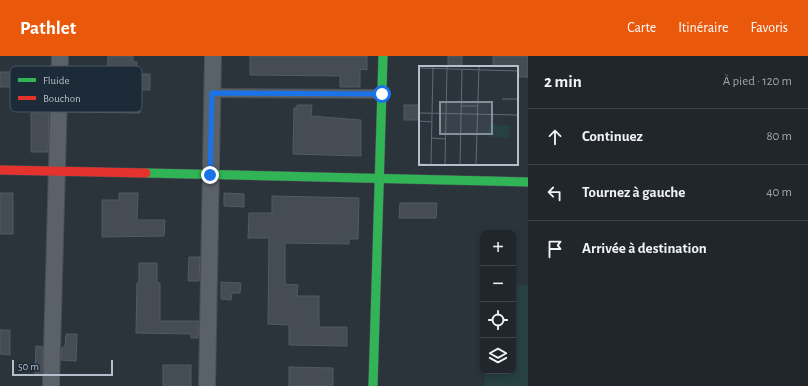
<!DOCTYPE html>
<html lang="fr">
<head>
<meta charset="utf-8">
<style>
  body { margin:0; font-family:"Alegreya Sans",sans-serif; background:#2d3238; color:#f1f3f6 }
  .controls { position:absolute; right:12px; bottom:12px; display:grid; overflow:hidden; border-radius:8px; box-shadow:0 2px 6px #0003 }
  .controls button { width:36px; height:36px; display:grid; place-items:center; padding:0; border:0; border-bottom:1px solid #3d4348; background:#20262c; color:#f1f3f6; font:20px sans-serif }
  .scale { position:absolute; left:12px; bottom:10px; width:101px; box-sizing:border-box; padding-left:4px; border:2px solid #b5bfcc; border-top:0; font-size:11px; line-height:14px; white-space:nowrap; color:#b5bfcc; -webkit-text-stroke:3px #1d2a37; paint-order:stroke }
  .stop { position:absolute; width:12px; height:12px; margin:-9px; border:3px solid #1a73e8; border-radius:50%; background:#fff }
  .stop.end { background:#1a73e8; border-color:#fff; box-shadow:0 1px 4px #0008 }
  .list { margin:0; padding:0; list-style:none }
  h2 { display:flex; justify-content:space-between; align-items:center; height:52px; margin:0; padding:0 16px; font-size:17px }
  h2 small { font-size:13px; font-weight:400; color:#a2a5a9 }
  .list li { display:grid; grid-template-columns:26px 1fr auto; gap:12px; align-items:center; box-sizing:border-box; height:56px; padding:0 16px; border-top:1px solid #3d4348 }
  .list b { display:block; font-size:15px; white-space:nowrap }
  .list em { font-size:13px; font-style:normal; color:#a2a5a9 }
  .icon { flex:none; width:22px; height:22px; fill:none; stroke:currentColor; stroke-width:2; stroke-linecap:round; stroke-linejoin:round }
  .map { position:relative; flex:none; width:528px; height:330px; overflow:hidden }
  header { display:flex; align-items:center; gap:24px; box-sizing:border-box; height:56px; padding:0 20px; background:#ea580c; color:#fff }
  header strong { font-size:19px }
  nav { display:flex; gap:22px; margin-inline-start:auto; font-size:14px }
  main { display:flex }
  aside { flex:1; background:#20262c }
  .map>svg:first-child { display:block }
  .green { fill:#274042 }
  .building { fill:#454c53; stroke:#535a63 }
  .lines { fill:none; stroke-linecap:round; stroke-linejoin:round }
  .lane-casing { stroke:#494f55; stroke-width:10 }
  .street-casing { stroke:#494f55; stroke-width:18 }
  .fast-casing { stroke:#494f55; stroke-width:10 }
  .jam-casing { stroke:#494f55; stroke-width:10 }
  .lane { stroke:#5b6169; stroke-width:8 }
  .street { stroke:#5b6169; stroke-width:16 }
  .fast { stroke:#30b455; stroke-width:9 }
  .jam { stroke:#e5322d; stroke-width:9 }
  .route { stroke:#1a73e8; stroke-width:5 }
  .inset-road { fill:none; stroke:#626b75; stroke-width:1 }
  .view { fill:#858e99; fill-opacity:0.15; stroke:#858e99; stroke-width:2 }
  .inset-edge { fill:none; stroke:#b5bfcc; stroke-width:2 }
  .key { fill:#1d2a37; stroke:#4b5764; stroke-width:1 }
  .key-label { font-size:11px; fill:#b5bfcc }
</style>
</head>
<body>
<header>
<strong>Pathlet</strong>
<nav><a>Carte</a><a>Itinéraire</a><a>Favoris</a></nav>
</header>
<main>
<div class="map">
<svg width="528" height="330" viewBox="0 0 528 330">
  <rect width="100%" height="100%" fill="#2b333b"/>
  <polygon class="green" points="513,228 528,229 528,330 484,330 485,315 513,315"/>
  <g class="building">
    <polygon points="108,0 133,0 133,6 137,6 137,18 150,18 150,34 140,34 140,57 68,56 68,40 81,40 82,16 107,16"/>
    <polygon points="250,0 367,0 367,14 360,13 360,31 340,31 340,20 250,19"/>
    <rect x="448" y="0" width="14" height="11"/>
    <polygon points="493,0 528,0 528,21 517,21 517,11 493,11"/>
    <polygon points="0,16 32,16 32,19 50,19 48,96 31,96 31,57 39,57 39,31 0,31"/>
    <polygon points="297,49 312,49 311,60 361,64 361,100 293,98 294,52 297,52"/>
    <rect x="404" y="49" width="16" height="15"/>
    <rect x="0" y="137" width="13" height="41"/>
    <polygon points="119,137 138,137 137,164 165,164 164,180 102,181 102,144 119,144"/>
    <polygon points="224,137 244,138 244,151 224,150"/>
    <polygon points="272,140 359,142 358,183 349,183 349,188 285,187 285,228 298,229 297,240 319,240 319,271 347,271 347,290 289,289 289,269 268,268 269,182 248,182 249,157 272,157"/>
    <polygon points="400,147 437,147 436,162 399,162"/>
    <polygon points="189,201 200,201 199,225 188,225"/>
    <polygon points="139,207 157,207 157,227 160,227 160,265 199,265 198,282 191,282 191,278 136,277 137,227 139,227"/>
    <polygon points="221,226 241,227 240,237 232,237 231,244 221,243"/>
    <polygon points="0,274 10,274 10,299 0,298"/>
    <polygon points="66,278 77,278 76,305 61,304 62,291 65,291"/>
    <polygon points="36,290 43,291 42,319 35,319"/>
    <rect x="163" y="309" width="28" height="21"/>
    <polygon points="289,311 333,312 333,330 289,330"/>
  </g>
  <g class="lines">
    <g class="lane-casing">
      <polyline id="lane" points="212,37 381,38"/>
    </g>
    <g class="street-casing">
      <g id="street">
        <polyline points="51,330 60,0"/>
        <polyline points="207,330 213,0"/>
      </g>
    </g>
    <g class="fast-casing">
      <g id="fast">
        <polyline points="146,117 528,126"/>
        <polyline points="373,330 383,0"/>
      </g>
    </g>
    <g class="jam-casing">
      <polyline id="jam" points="0,114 146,117"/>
    </g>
    <use href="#lane" class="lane"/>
    <use href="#street" class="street"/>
    <use href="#fast" class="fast"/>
    <use href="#jam" class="jam"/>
  </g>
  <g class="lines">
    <polyline class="route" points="210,119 212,37 382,38"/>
  </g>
  <g transform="translate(419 10)">
    <rect width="99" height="99" fill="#2b333b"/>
    <path d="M70,58L91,60L90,72L69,71Z" fill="#274042"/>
    <path class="inset-road" d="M0,2L99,5M0,23V0M83,33H99M42,40H59M0,47L99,49M0,55L13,56M13,72L26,73M0,98L30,99M12,98L14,0M26,99L28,0M41,99L43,3M57,99L60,0"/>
    <path class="view" d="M21,36H73V68H21Z"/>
    <rect width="99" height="99" class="inset-edge"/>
  </g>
  <rect x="10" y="10" width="132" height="46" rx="6" class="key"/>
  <rect x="18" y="22" width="18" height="4" fill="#30b455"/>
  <rect x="18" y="40" width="18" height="4" fill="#e5322d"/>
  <g class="key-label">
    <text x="43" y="28">Fluide</text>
    <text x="43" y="46">Bouchon</text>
  </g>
</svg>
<div class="controls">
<button>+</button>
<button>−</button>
<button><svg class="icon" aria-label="locate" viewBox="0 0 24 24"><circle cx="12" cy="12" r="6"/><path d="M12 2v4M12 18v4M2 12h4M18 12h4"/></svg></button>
<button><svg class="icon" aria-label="layers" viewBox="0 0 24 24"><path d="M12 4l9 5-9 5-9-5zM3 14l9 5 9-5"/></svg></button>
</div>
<div class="scale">50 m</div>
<div class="stop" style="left:382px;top:38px"></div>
<div class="stop end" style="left:210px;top:119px"></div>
</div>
<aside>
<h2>2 min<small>À pied · 120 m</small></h2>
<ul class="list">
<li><svg class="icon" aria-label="ahead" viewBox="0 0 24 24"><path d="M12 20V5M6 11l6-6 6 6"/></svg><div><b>Continuez</b></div><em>80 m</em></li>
<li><svg class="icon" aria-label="left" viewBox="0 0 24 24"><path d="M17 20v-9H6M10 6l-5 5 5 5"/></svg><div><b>Tournez à gauche</b></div><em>40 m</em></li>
<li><svg class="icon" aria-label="arrive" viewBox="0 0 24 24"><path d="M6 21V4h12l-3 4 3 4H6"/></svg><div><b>Arrivée à destination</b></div></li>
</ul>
</aside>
</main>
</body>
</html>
